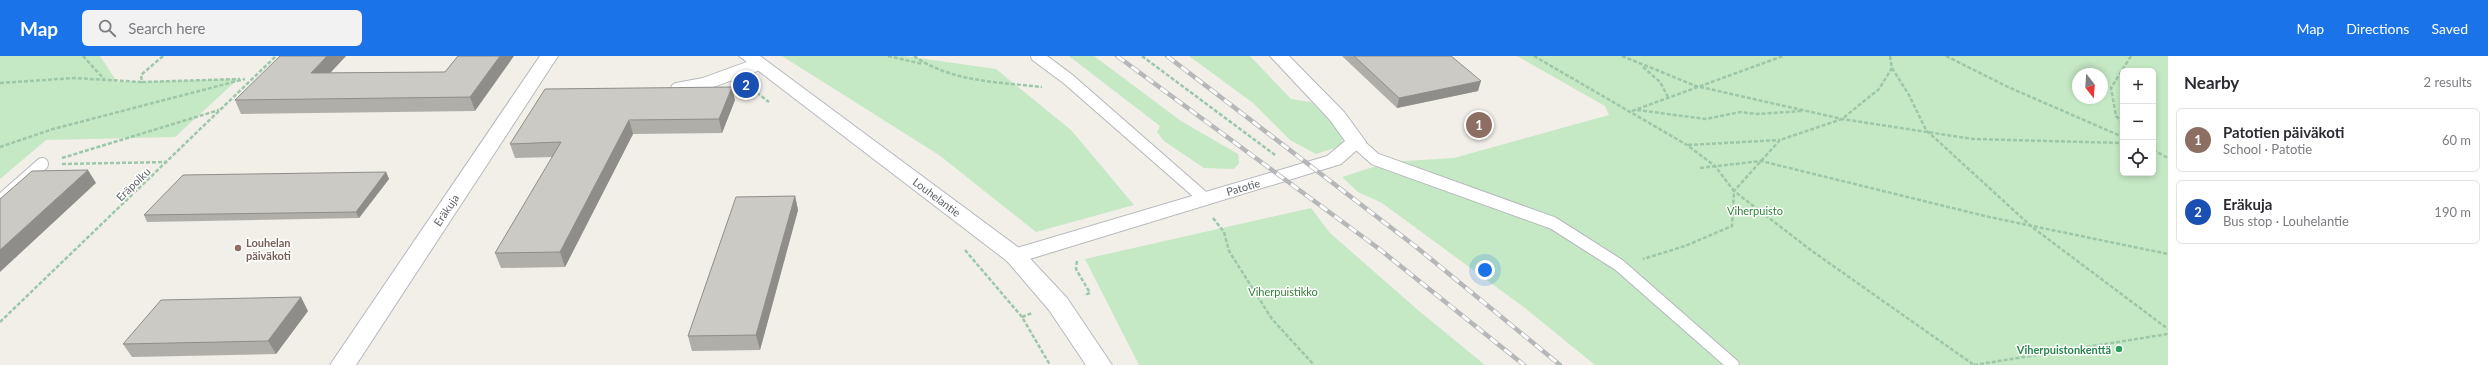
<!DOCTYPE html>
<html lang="en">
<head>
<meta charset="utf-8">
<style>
  body { margin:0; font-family:Lato,sans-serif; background:#f2f2f3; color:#2b2b33 }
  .controls { position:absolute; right:12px; top:12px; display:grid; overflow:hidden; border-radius:6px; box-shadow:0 2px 6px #0003 }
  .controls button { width:36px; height:36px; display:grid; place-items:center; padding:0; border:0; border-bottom:1px solid #e1e1e2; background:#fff; color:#2b2b33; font:20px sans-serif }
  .compass { position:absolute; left:2072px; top:12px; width:36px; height:36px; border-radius:50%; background:#fff; box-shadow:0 2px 6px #0003; rotate:163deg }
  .you { position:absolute; left:1485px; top:214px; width:14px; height:14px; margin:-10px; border:3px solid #fff; border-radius:50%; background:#1a73e8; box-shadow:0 0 0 6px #1a73e833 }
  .badge { display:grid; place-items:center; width:26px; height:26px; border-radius:50%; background:#1a73e8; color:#fff; font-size:13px; font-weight:700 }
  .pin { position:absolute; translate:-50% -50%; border:2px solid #fff; box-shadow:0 1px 4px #0006 }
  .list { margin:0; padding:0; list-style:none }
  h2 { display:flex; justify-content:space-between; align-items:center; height:52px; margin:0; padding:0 16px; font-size:17px }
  h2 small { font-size:13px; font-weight:400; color:#7c7c81 }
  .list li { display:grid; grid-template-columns:26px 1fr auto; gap:12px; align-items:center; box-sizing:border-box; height:64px; margin:0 8px 8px; padding:0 8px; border:1px solid #e1e1e2; border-radius:6px }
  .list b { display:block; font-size:15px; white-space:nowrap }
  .list p { margin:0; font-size:13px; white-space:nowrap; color:#7c7c81 }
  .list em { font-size:13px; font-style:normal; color:#7c7c81 }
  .icon { flex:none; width:22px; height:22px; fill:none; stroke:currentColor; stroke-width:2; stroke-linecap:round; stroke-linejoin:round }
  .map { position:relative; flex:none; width:2168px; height:309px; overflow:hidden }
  header { display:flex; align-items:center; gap:24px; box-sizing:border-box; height:56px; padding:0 20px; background:#1a73e8; color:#fff }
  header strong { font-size:19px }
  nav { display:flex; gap:22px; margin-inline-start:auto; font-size:14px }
  .search { width:280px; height:36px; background:#f2f2f3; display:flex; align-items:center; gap:10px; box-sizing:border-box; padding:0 14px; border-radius:6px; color:#7c7c81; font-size:15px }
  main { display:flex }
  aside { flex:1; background:#fff }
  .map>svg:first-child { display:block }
  .green { fill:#c5e8c5; fill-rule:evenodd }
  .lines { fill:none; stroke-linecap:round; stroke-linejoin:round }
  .service-casing { stroke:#b5b8bc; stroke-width:14 }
  .minor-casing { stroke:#b5b8bc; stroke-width:2 }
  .secondary-casing { stroke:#b6babf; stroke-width:2 }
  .path { stroke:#9cc7a9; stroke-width:2.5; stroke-dasharray:4 2; stroke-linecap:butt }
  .service { stroke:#fff; stroke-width:12 }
  .minor { fill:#fff; fill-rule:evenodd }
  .secondary { fill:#fff; fill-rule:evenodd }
  .rail-casing { stroke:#b6b7b8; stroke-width:4.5 }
  .rail { stroke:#fff; stroke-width:3; stroke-dasharray:9; stroke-linecap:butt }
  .wall { fill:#afaea9 }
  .shaded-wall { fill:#8f8d8a }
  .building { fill:#cccac5; stroke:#8f8d8a }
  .education-dot { fill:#8d6e63; stroke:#fff; stroke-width:1.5 }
  .leisure-dot { fill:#2e9e5b; stroke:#fff; stroke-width:1.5 }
  .labels { text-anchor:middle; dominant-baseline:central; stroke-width:3; stroke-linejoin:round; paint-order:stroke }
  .street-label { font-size:11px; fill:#5f6368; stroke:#fff }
  .park-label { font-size:11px; fill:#348238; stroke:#fff }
  .education-label { font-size:11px; font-weight:bold; fill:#785e54; stroke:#fff; text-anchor:start }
  .leisure-label { font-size:11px; font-weight:bold; fill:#27864d; stroke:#fff; text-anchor:end }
</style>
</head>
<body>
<header>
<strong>Map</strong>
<div class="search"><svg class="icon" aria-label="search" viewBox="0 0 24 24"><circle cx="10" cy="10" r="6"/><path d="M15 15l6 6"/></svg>Search here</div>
<nav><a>Map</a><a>Directions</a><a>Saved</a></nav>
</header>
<main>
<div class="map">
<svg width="2168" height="309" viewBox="0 0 2168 309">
  <rect width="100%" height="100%" fill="#f1efe8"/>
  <g class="green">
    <polygon points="0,0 100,0 117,26 238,23 175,81 46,84 0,123"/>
    <polygon points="782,0 904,0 996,13 1071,74 1134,149 1036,176 939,99"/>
    <polygon points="1069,0 1094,0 1181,65 1238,98 1239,107 1234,113 1204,112 1164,85 1157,76 1160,70"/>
    <polygon points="1189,0 1250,0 1291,43 1311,46 1337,72 1343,82 1341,90 1316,98 1290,84 1253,47"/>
    <path d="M1517,0H2168V309H1595L1525,252L1382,147L1358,136L1342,121L1389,106L1454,102L1609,59L1605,50ZM2123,15H2153V117H2123ZM2078,18H2102V42H2078Z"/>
    <polygon points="1311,152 1330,177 1419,255 1485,309 1139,309 1085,203"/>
  </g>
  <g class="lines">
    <g class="service-casing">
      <g id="service">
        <polyline points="1037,0 1068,23 1204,142"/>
        <polyline points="677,33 704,28 759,8"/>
        <polyline points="1356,86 1375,103 1553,167 1619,209 1733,309"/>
        <polyline points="0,145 42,108"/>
      </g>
    </g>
    <g class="minor-casing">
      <g id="minor">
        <polygon points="540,0 558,0 356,309 330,309"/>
        <polygon points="1270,0 1289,0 1344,56 1366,86 1341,108 1023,205 1015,207 1007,205 1003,200 1007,195 1327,100 1345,85 1330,64"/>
      </g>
    </g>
    <g class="secondary-casing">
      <polygon id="secondary" points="739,0 760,0 1023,195 1067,242 1112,309 1086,309 1049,254 1007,205"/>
    </g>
    <g class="path">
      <polyline points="83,0 104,23"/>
      <polyline points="163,0 141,19 142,26 240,23"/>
      <polyline points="888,0 923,8"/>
      <path d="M914,0C951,26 998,26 1042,31"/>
      <polyline points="1142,0 1275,99"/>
      <polyline points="1534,0 1687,89 1715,110 1734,135 1732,170 1685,190 1643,203"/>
      <polyline points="1622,0 1696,30 1842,63 1973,83 2123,87"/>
      <polyline points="1890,0 1892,12 1879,33 1842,63 1780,84 1734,135 1812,195 1974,309"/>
      <polyline points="1946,0 2008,31 2123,81"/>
      <polyline points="1643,11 1660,26 1668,41"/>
      <polyline points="1892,12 1909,39 1926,74 2032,171 2168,273"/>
      <polyline points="0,27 74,22 142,26"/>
      <polyline points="752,33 769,46"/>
      <polyline points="1637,54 1706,63 1740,56 1757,58 1803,55"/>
      <polyline points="1632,55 1783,0"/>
      <polyline points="2123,67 2116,60 2111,32 2131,0"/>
      <polyline points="1688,89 1780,84"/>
      <polyline points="0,91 53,73 245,23"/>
      <polyline points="2153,94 2168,102"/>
      <polyline points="62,102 219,54"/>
      <polyline points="62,108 167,106"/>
      <polyline points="1700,112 1761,105 1989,161 2168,198"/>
      <polyline points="1213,162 1224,176 1229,195 1272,263 1314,309"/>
      <polyline points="965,194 1022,261 1050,309"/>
      <polyline points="1077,205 1076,213 1090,237 1084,239"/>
      <polyline points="1022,261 1032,257"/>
      <polyline points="0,266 276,0"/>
      <polyline points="1974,309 2168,278"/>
    </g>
    <use href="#service" class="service"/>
    <use href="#minor" class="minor"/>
    <use href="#secondary" class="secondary"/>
    <g class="rail-casing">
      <g id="rail">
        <polyline points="1117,0 1378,192 1524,309"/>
        <polyline points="1167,0 1415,190 1560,309"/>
      </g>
    </g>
    <use href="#rail" class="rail"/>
  </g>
  <g class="wall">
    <polygon points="346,0 330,17 445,16 458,0 475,55 241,58 235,44"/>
    <polygon points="1342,0 1451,0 1478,35 1397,52"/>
    <polygon points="735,44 722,77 633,78 565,211 501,212 495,197 553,101 515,102 510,88"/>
    <polygon points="386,116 389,123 359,162 147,166 144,159"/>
    <polygon points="795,140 798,154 760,294 692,295 688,280"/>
    <polygon points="308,255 276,298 132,301 123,288"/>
  </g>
  <g class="shaded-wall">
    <polygon points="327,0 346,0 317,31 311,17"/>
    <polygon points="500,0 514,0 475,55 470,41"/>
    <polygon points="1481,25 1478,35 1397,52 1399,42"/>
    <polygon points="732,31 735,44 722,77 719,63"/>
    <polygon points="629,64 633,78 565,211 560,196"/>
    <polygon points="88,114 96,127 0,216 0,194"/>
    <polygon points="386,116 389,123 359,162 356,156"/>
    <polygon points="795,140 798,154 760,294 756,279"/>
    <polygon points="301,241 308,255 276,298 268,285"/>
  </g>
  <g class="building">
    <polygon points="280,0 327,0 311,17 445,16 458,0 500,0 470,41 235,44"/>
    <polygon points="1354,0 1451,0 1481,25 1399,42"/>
    <polygon points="732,31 719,63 629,64 560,196 495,197 561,86 510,88 545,33"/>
    <polygon points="88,114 0,194 0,143 32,115"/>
    <polygon points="386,116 356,156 144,159 183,119"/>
    <polygon points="795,140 756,279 688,280 736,141"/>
    <polygon points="301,241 268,285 123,288 161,244"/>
  </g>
  <circle class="education-dot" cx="238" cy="192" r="4"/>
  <circle class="leisure-dot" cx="2119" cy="293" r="4"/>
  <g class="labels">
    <g class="street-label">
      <text transform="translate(133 128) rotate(-44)">Eräpolku</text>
      <text transform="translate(1243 131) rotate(-16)">Patotie</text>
      <text transform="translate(937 141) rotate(37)">Louhelantie</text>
      <text transform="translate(446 154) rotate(-56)">Eräkuja</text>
    </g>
    <g class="park-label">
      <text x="1755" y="154">Viherpuisto</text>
      <text x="1283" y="235">Viherpuistikko</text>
    </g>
    <g class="education-label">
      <text x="246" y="186">Louhelan<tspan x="246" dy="13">päiväkoti</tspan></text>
    </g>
    <g class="leisure-label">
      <text x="2111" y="293">Viherpuistonkenttä</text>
    </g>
  </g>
</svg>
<div class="controls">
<button>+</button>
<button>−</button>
<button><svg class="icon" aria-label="locate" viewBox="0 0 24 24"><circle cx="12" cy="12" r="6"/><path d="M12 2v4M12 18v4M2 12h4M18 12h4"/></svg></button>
</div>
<svg class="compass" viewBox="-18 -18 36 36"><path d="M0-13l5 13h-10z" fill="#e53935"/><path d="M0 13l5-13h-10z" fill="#7c7c81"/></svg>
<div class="you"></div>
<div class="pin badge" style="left:1479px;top:69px;background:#8d6e63">1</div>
<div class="pin badge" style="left:746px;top:29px;background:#1a4fb4">2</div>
</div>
<aside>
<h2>Nearby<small>2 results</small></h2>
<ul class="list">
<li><span class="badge" style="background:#8d6e63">1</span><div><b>Patotien päiväkoti</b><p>School · Patotie</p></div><em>60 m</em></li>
<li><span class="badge" style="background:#1a4fb4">2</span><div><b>Eräkuja</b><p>Bus stop · Louhelantie</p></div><em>190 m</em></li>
</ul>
</aside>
</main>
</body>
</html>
